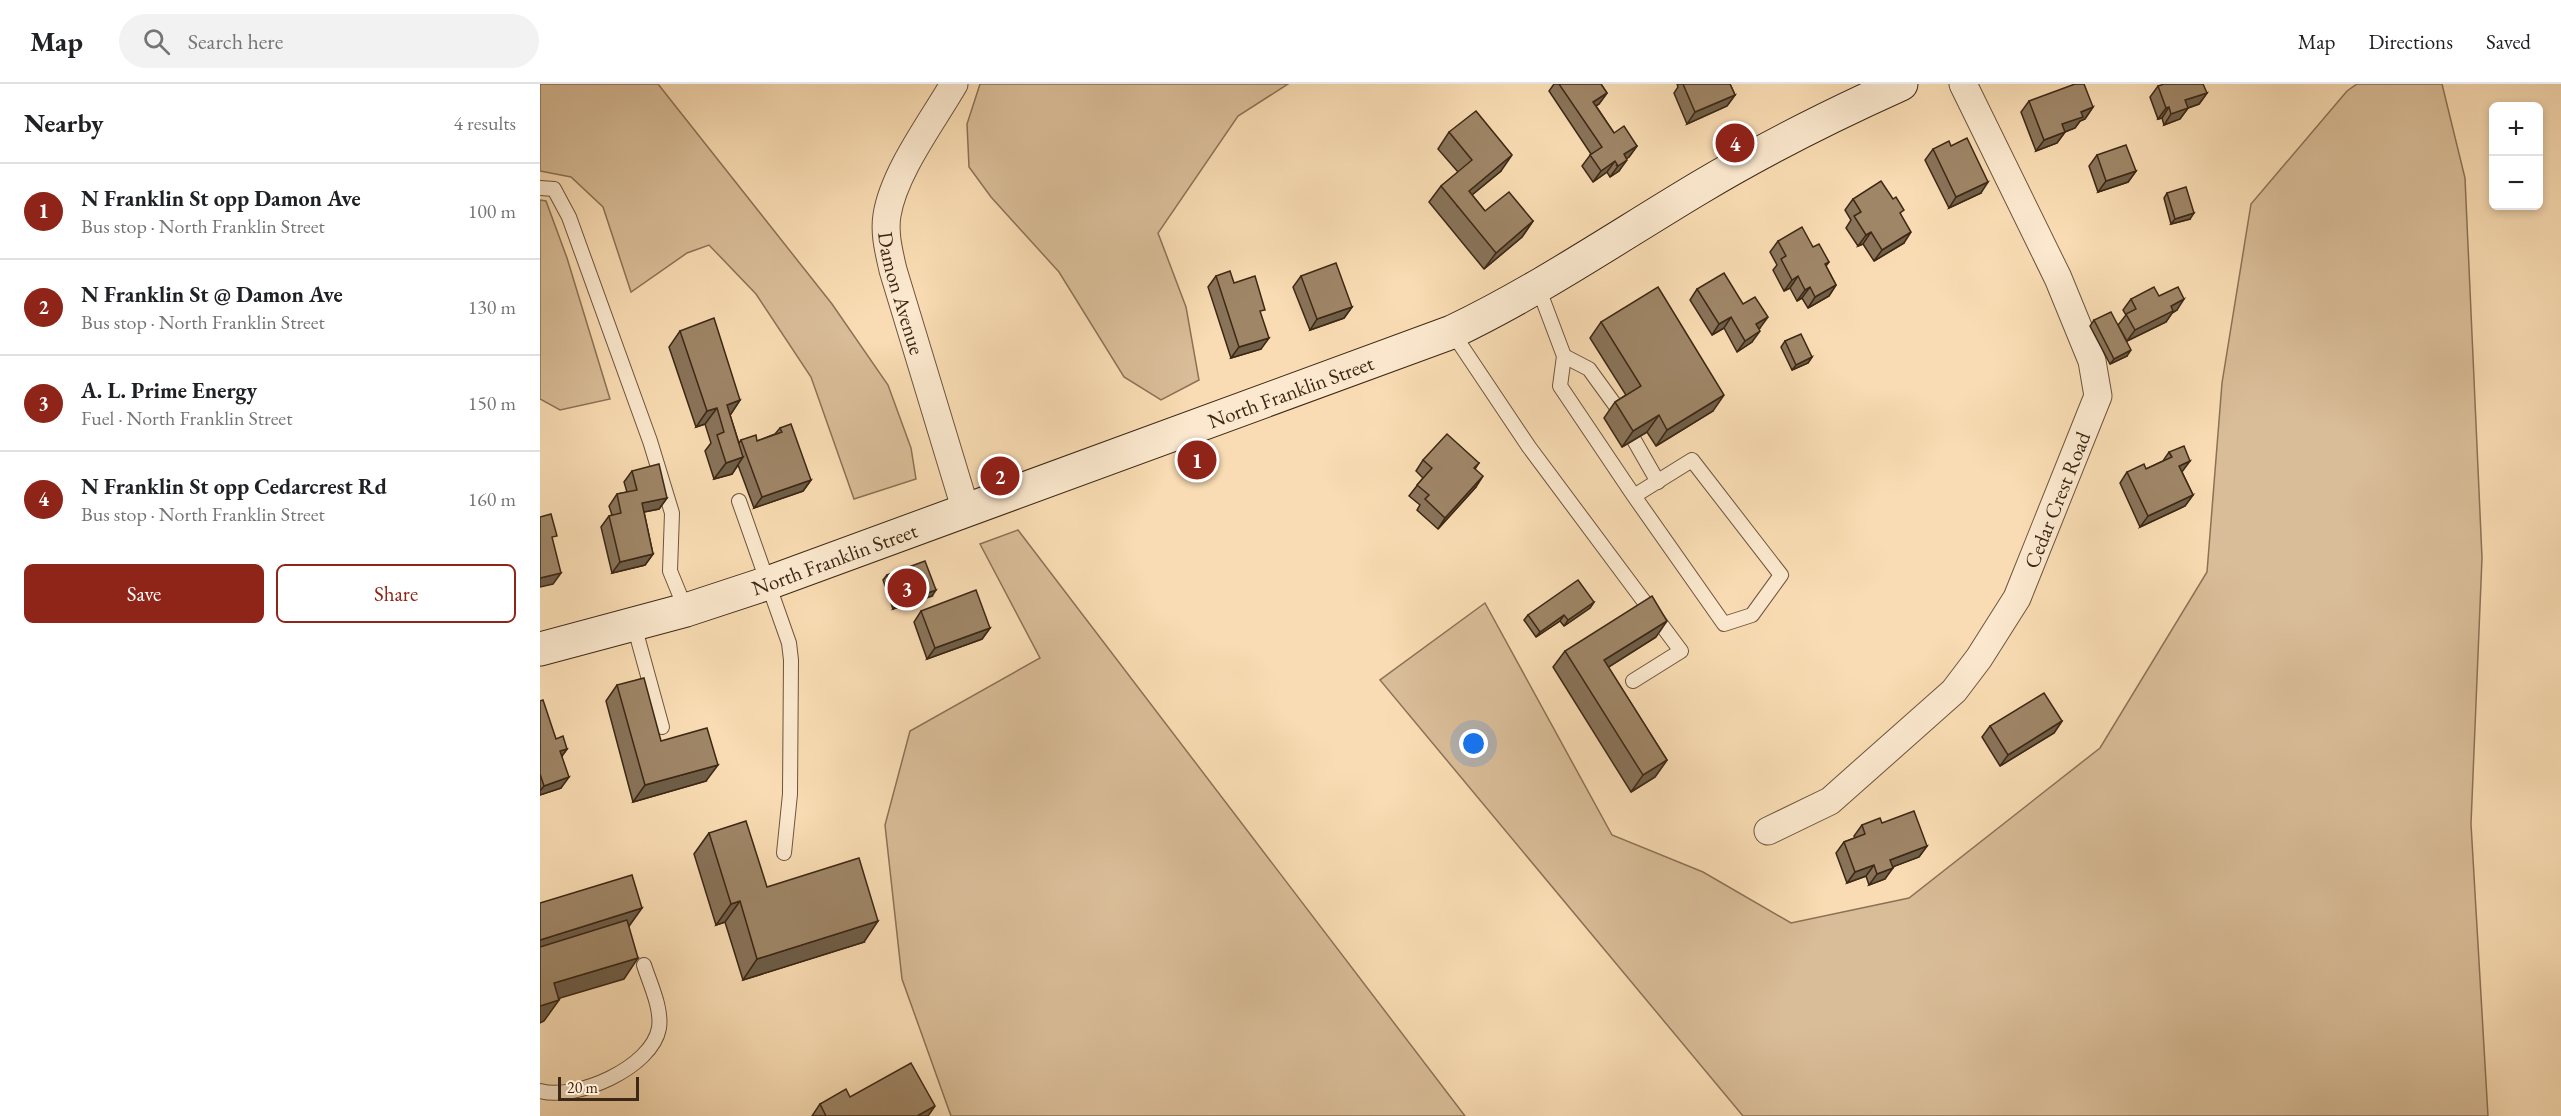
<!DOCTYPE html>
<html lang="en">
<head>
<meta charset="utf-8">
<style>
  body { margin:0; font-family:"EB Garamond",serif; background:#f2f2f2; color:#202124 }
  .controls { position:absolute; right:18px; top:18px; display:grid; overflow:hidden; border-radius:9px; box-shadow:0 3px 9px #0003 }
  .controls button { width:54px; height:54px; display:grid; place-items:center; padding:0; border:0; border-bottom:2px solid #e0e0e0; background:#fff; color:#202124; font:30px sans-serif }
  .scale { position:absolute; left:18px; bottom:15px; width:81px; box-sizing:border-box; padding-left:6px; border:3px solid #3d2815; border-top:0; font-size:16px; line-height:21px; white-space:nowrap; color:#3d2815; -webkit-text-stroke:4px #fbe8ce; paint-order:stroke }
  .you { position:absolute; left:934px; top:660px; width:21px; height:21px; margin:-15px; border:4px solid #fff; border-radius:50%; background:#1a73e8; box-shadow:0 0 0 9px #1a73e833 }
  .badge { display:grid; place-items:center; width:39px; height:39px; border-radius:50%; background:#8f2418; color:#fff; font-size:20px; font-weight:700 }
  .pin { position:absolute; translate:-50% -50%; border:3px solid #fff; box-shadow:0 2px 6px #0006 }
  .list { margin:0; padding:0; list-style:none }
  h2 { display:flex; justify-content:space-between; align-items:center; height:78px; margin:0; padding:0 24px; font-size:26px }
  h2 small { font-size:20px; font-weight:400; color:#757577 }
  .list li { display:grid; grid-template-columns:39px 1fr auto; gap:18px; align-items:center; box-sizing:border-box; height:96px; padding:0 24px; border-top:2px solid #e0e0e0 }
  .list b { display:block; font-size:22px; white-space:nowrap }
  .list p { margin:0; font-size:20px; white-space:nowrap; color:#757577 }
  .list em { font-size:20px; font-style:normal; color:#757577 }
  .actions { display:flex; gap:12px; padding:18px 24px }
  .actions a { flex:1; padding:14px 0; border:2px solid #8f2418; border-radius:9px; text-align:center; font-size:21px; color:#8f2418 }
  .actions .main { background:#8f2418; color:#fff }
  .icon { flex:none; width:33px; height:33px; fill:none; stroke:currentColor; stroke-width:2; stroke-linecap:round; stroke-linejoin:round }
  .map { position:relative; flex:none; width:2021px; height:1032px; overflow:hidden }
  header { display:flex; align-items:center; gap:36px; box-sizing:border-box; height:84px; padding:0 30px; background:#fff; border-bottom:2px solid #e0e0e0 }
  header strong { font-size:28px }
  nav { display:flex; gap:33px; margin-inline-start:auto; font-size:21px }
  .search { width:420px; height:54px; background:#f2f2f2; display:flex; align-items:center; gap:15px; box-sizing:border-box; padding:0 21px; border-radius:33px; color:#757577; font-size:22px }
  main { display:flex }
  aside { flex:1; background:#fff }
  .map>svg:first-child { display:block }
  .green { fill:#d9bd98; stroke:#8b7256; stroke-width:1.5 }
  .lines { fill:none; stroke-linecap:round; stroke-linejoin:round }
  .service-casing { stroke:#6c553c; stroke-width:16 }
  .minor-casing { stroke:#6c553c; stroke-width:29 }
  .secondary-casing { stroke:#3d2815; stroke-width:35 }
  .service { stroke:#fbe8ce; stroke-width:14 }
  .minor { stroke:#fbe8ce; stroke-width:27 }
  .secondary { stroke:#fbe8ce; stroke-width:33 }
  .wall { fill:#897359; stroke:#3d2815; stroke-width:1.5 }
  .shaded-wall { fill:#6f5e48; stroke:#3d2815; stroke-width:1.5 }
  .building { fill:#9f8667; stroke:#3d2815; stroke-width:1.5 }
  .labels { text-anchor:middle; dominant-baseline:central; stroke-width:4.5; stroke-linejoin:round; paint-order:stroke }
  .street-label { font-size:21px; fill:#3d2815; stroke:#fbe8ce }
</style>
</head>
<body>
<header>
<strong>Map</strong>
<div class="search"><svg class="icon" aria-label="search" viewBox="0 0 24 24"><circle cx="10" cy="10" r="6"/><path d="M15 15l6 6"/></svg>Search here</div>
<nav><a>Map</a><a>Directions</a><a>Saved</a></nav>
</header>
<main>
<aside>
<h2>Nearby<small>4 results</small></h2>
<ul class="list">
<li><span class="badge">1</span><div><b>N Franklin St opp Damon Ave</b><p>Bus stop · North Franklin Street</p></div><em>100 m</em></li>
<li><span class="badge">2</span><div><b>N Franklin St @ Damon Ave</b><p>Bus stop · North Franklin Street</p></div><em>130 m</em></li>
<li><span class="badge">3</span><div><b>A. L. Prime Energy</b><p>Fuel · North Franklin Street</p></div><em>150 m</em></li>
<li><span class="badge">4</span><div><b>N Franklin St opp Cedarcrest Rd</b><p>Bus stop · North Franklin Street</p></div><em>160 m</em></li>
</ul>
<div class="actions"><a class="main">Save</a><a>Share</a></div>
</aside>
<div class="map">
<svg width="2021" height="1032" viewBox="0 0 2021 1032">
  <rect width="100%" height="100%" fill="#f9dcb3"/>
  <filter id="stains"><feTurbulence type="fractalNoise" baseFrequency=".00333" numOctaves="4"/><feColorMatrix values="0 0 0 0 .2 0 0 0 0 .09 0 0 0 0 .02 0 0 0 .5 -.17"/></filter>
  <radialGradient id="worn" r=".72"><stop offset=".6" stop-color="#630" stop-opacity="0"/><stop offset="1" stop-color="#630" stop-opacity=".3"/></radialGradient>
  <g class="green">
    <polygon points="0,0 118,0 292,220 348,301 371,364 376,395 314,415 271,293 216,210 169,161 147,169 91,208 63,123 31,93 0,87"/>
    <polygon points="440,0 748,0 698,32 618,149 646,223 659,296 621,316 584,293 519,188 451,113 429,83 427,40"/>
    <polygon points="1817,0 1902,0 1925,94 1942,474 1931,740 1948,1032 1203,1032 840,596 945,519 1072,751 1163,788 1251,839 1369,814 1560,664 1667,488 1682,299 1711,120 1807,7"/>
    <polygon points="0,116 6,117 27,174 70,315 20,326 0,315"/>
    <polygon points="478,446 925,1032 411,1032 362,895 345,741 370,647 500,574 440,460"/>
  </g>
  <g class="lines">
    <g class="service-casing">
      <g id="service">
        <polyline points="0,104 14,105 29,133 110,357 132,429 130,487 146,526"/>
        <polyline points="998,203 1024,272 1020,302 1094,412 1152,376 1241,491 1212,531 1184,540 1094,412"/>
        <polyline points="912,248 989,363 1141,567 1093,597"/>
        <polyline points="1024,272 1049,285 1078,325"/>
        <polyline points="1094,356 1118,398"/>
        <polyline points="199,417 249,559 251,576 250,710 244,769"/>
        <polyline points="94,541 122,643"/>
        <path d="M0,1007C35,1017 112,984 119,944C122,924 110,900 104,881"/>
      </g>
    </g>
    <g class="minor-casing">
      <g id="minor">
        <path id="s1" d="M414,0C392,38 354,88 347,131C344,150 349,168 353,186L426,427"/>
        <path id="s2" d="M1228,747L1290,717L1414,607L1439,574L1477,514L1558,312L1552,277L1518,194L1423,0"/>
      </g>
    </g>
    <g class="secondary-casing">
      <g id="secondary">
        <path id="s3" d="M0,565L146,526L228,499L912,248C998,207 1077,153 1159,104C1224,65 1292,31 1361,0"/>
      </g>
    </g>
    <use href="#service" class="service"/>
    <use href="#minor" class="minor"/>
    <use href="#secondary" class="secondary"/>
  </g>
  <g class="wall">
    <polygon points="1014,0 1061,0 1067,9 1059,20 1056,22 1074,49 1097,62 1089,73 1086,75 1079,87 1070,93 1067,88 1053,98 1042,82 1051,70 1009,7"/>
    <polygon points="1137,0 1190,0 1195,11 1187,22 1147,40 1134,9 1138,3"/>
    <polygon points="1618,2 1667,9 1659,20 1648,24 1640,35 1624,41 1622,34 1618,35 1610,13"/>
    <polygon points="1489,17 1553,23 1545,35 1540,37 1535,44 1525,48 1517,59 1496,67 1481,28"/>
    <polygon points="909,48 961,87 932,111 945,127 993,137 982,153 944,185 889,118 901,102 918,88 898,65"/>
    <polygon points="1393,65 1441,109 1409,124 1385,76"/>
    <polygon points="1557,71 1596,87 1588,98 1558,108 1549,82"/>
    <polygon points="1627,109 1650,135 1631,140 1624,114"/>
    <polygon points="1313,115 1361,131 1364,159 1334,177 1323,160 1318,162 1306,144 1311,136 1305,126"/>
    <polygon points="1238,157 1273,163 1289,178 1286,182 1296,201 1289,212 1268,224 1262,214 1257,217 1250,204 1244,207 1233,186 1237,181 1230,168"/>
    <polygon points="676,192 694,199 721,231 721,265 691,274 668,203"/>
    <polygon points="761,192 812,223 804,234 770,246 753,203"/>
    <polygon points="1157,205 1220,244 1218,245 1212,258 1197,268 1184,244 1172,251 1150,216"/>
    <polygon points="1619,212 1637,226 1632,229 1626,238 1587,257 1578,241 1586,231 1583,226 1591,215"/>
    <polygon points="1554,236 1587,272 1570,280 1550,242"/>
    <polygon points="1061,238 1173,327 1116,362 1107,348 1082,363 1064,334 1075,318 1086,311 1050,254"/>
    <polygon points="140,247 200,316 190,331 199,359 201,356 217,357 235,350 240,344 271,396 263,407 214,424 198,381 192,390 174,395 165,367 171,359 165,340 156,343 129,263"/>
    <polygon points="1245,257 1272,273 1268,279 1252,286 1241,263"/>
    <polygon points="1629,368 1642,388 1653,411 1645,422 1600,443 1580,399 1587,388 1606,385 1623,377"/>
    <polygon points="883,376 939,379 935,385 936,403 898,445 877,426 880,421 869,412 883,394 876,387"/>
    <polygon points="92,387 127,414 119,425 104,428 113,470 105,481 72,489 61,443 69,432 72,431 69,422 77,410 87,408 84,398"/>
    <polygon points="347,491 392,512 353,525 343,496"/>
    <polygon points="1054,518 1050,524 1024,542 1020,537 996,553 984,536 988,531"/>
    <polygon points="381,527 450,544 442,555 387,575 374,538"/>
    <polygon points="1116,553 1068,583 1127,676 1115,693 1091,708 1013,583 1025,567"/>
    <polygon points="77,601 121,657 166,697 93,718 66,617"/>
    <polygon points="0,617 16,655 27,665 22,672 21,704 0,711"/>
    <polygon points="1522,637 1514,649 1460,682 1442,653 1450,642"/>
    <polygon points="1342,739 1387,762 1379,773 1352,783 1345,795 1329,801 1326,792 1307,799 1296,769 1304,758 1315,754 1314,752 1322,741"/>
    <polygon points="169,749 227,803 324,858 203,896 185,838 176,841 154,770"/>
    <polygon points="310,1013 388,1032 272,1032 280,1020"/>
  </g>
  <g class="shaded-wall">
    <polygon points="1067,9 1059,20 1045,29 1053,18"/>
    <polygon points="1667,9 1659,20 1648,24 1640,35 1624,41 1631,30 1645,16"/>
    <polygon points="1195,11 1187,22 1147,40 1155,28"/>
    <polygon points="1553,23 1545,35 1540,37 1535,44 1514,52 1522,40 1541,28"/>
    <polygon points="1629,23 1622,34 1618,35 1626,24"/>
    <polygon points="1525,48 1517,59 1496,67 1504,56"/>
    <polygon points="1097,62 1089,73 1076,82 1084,70"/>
    <polygon points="972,71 961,87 917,123 929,107"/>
    <polygon points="1087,76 1079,87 1070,93 1078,82"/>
    <polygon points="1075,77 1067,88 1053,98 1061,87"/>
    <polygon points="1596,87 1588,98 1558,108 1566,97"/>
    <polygon points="1448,98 1441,109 1409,124 1416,113"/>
    <polygon points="1654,129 1650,135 1631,140 1635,135"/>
    <polygon points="993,137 982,153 944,185 956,169"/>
    <polygon points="1331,148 1323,160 1318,162 1326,151"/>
    <polygon points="1371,148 1364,159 1334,177 1342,166"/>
    <polygon points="1258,192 1250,204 1244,207 1252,196"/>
    <polygon points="1296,201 1289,212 1268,224 1275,213"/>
    <polygon points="1270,203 1262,214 1257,217 1265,206"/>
    <polygon points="1644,215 1637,226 1632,229 1626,238 1587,257 1595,246 1631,222"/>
    <polygon points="812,223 804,234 770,246 777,235"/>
    <polygon points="1191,233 1184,244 1172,251 1179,240"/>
    <polygon points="1228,233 1220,244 1208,251 1216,240"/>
    <polygon points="1220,247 1212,258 1197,268 1205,257"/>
    <polygon points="729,254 721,265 691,274 699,263"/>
    <polygon points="1591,266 1587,272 1570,280 1574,275"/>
    <polygon points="1272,273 1268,279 1252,286 1256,281"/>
    <polygon points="1184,311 1173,327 1116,362 1127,346"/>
    <polygon points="200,316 189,333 187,321"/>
    <polygon points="177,324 165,340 156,343 167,327"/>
    <polygon points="1119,331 1107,348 1082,363 1093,347"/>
    <polygon points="203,373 192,390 174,395 186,379"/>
    <polygon points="1650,377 1642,388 1631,393 1639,382"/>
    <polygon points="943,392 936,403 898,445 905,434"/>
    <polygon points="271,396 263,407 214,424 222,413"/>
    <polygon points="1653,411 1645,422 1600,443 1608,432"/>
    <polygon points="127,414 119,425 94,430 102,419"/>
    <polygon points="113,470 105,481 72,489 80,478"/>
    <polygon points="21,489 13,500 0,503 0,494"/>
    <polygon points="396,506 392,512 353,525 357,520"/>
    <polygon points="1054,518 1050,524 1024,542 1028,536"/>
    <polygon points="1024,531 1020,537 996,553 1000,548"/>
    <polygon points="1127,537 1116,553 1053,593 1064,576"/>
    <polygon points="450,544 442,555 387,575 395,564"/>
    <polygon points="1522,637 1514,649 1460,682 1468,671"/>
    <polygon points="27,665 19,676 20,667"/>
    <polygon points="1127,676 1115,693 1091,708 1103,691"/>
    <polygon points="178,681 166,697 93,718 105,701"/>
    <polygon points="29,693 21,704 0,711 0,707 4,702"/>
    <polygon points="1387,762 1379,773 1342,787 1350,776"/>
    <polygon points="1334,781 1326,792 1307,799 1315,788"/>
    <polygon points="1353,784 1345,795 1329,801 1337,790"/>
    <polygon points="200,817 185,838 176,841 191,820"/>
    <polygon points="102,824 87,845 0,873 0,856"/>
    <polygon points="338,837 324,858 203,896 217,875"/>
    <polygon points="98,874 84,895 0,920 14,899"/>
    <polygon points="19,916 4,937 0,939 0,922"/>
    <polygon points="395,1022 388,1032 377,1032"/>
  </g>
  <g class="building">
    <polygon points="1019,0 1061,0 1067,9 1053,18 1074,49 1084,42 1097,62 1084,70 1087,76 1078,82 1075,77 1061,87 1050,71 1062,63"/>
    <polygon points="1143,0 1190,0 1195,11 1155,28"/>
    <polygon points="1535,0 1544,0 1553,23 1541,28 1543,33 1522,40 1525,48 1504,56 1489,17"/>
    <polygon points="1624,0 1663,0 1667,9 1645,16 1648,24 1631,30 1629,23 1626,24 1618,2"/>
    <polygon points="936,27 972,71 929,107 945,127 969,108 993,137 956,169 901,102 932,76 909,48"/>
    <polygon points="1427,54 1448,98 1416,113 1393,65 1409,57 1411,62"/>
    <polygon points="1586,61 1596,87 1566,97 1557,71"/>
    <polygon points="1341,97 1353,115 1356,113 1364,126 1360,129 1371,148 1342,166 1331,148 1326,151 1314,132 1321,128 1313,115"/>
    <polygon points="1646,103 1654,129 1635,135 1627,109"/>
    <polygon points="1262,143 1273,163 1279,160 1289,178 1285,180 1296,201 1275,213 1270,203 1265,206 1258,192 1252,196 1241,175 1246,172 1238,157"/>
    <polygon points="796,179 812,223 777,235 761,192"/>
    <polygon points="690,187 694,199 715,192 725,226 720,227 729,254 699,263 676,192"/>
    <polygon points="1184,189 1203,220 1215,213 1228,233 1216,240 1220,247 1205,257 1191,233 1179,240 1157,205"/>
    <polygon points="1118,203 1184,311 1127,346 1119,331 1093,347 1075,318 1101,302 1061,238"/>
    <polygon points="1614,203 1619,212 1638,203 1644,215 1631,222 1633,227 1595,246 1586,230 1596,225 1591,215"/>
    <polygon points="1571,228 1591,266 1574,275 1554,236"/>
    <polygon points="174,234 200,316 187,321 203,373 186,379 177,351 184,348 177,324 167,327 140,247"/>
    <polygon points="1261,250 1272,273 1256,281 1245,257"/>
    <polygon points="251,340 271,396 222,413 201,356 216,351 217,357 242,348 240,344"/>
    <polygon points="907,350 939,379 934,384 943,392 905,434 885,415 889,411 877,401 892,384 883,376"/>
    <polygon points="1644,362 1650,377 1639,382 1653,411 1608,432 1587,388 1604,380 1606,385 1632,373 1629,368"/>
    <polygon points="119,380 127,414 102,419 113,470 80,478 69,432 81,429 77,410 97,406 92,387"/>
    <polygon points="11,430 17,452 12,453 21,489 0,494 0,433"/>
    <polygon points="385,477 396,506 357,520 347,491"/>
    <polygon points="1038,496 1054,518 1028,536 1024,531 1000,548 988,531"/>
    <polygon points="436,506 450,544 395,564 381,527"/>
    <polygon points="1112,512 1127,537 1064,576 1127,676 1103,691 1025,567"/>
    <polygon points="104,594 121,657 167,644 178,681 105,701 77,601"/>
    <polygon points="1504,609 1522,637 1468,671 1450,642"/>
    <polygon points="3,616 16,655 23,652 27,665 20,667 29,693 4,702 0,690 0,617"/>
    <polygon points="1374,727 1387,762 1350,776 1353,784 1337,790 1334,781 1315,788 1304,758 1325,750 1322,741 1340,734 1342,739"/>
    <polygon points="206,737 227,803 319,774 338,837 217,875 200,817 191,820 169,749"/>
    <polygon points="92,791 102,824 0,856 0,819"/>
    <polygon points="87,836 98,874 14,899 19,916 0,922 0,863"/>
    <polygon points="371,979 395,1022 377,1032 286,1032 280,1020 306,1005 310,1013"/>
  </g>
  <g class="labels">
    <g class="street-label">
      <text stroke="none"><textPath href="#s1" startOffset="228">Damon Avenue</textPath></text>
      <text stroke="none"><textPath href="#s3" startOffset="794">North Franklin Street</textPath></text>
      <text stroke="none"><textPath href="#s2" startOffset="453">Cedar Crest Road</textPath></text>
      <text stroke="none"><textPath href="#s3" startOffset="308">North Franklin Street</textPath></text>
    </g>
  </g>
  <rect width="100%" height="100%" filter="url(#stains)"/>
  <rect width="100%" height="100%" fill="url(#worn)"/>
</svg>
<div class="controls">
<button>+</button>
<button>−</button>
</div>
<div class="scale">20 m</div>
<div class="you"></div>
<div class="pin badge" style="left:657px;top:376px">1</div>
<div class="pin badge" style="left:460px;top:392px">2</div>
<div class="pin badge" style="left:367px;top:504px">3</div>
<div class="pin badge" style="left:1195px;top:59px">4</div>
</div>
</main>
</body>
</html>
